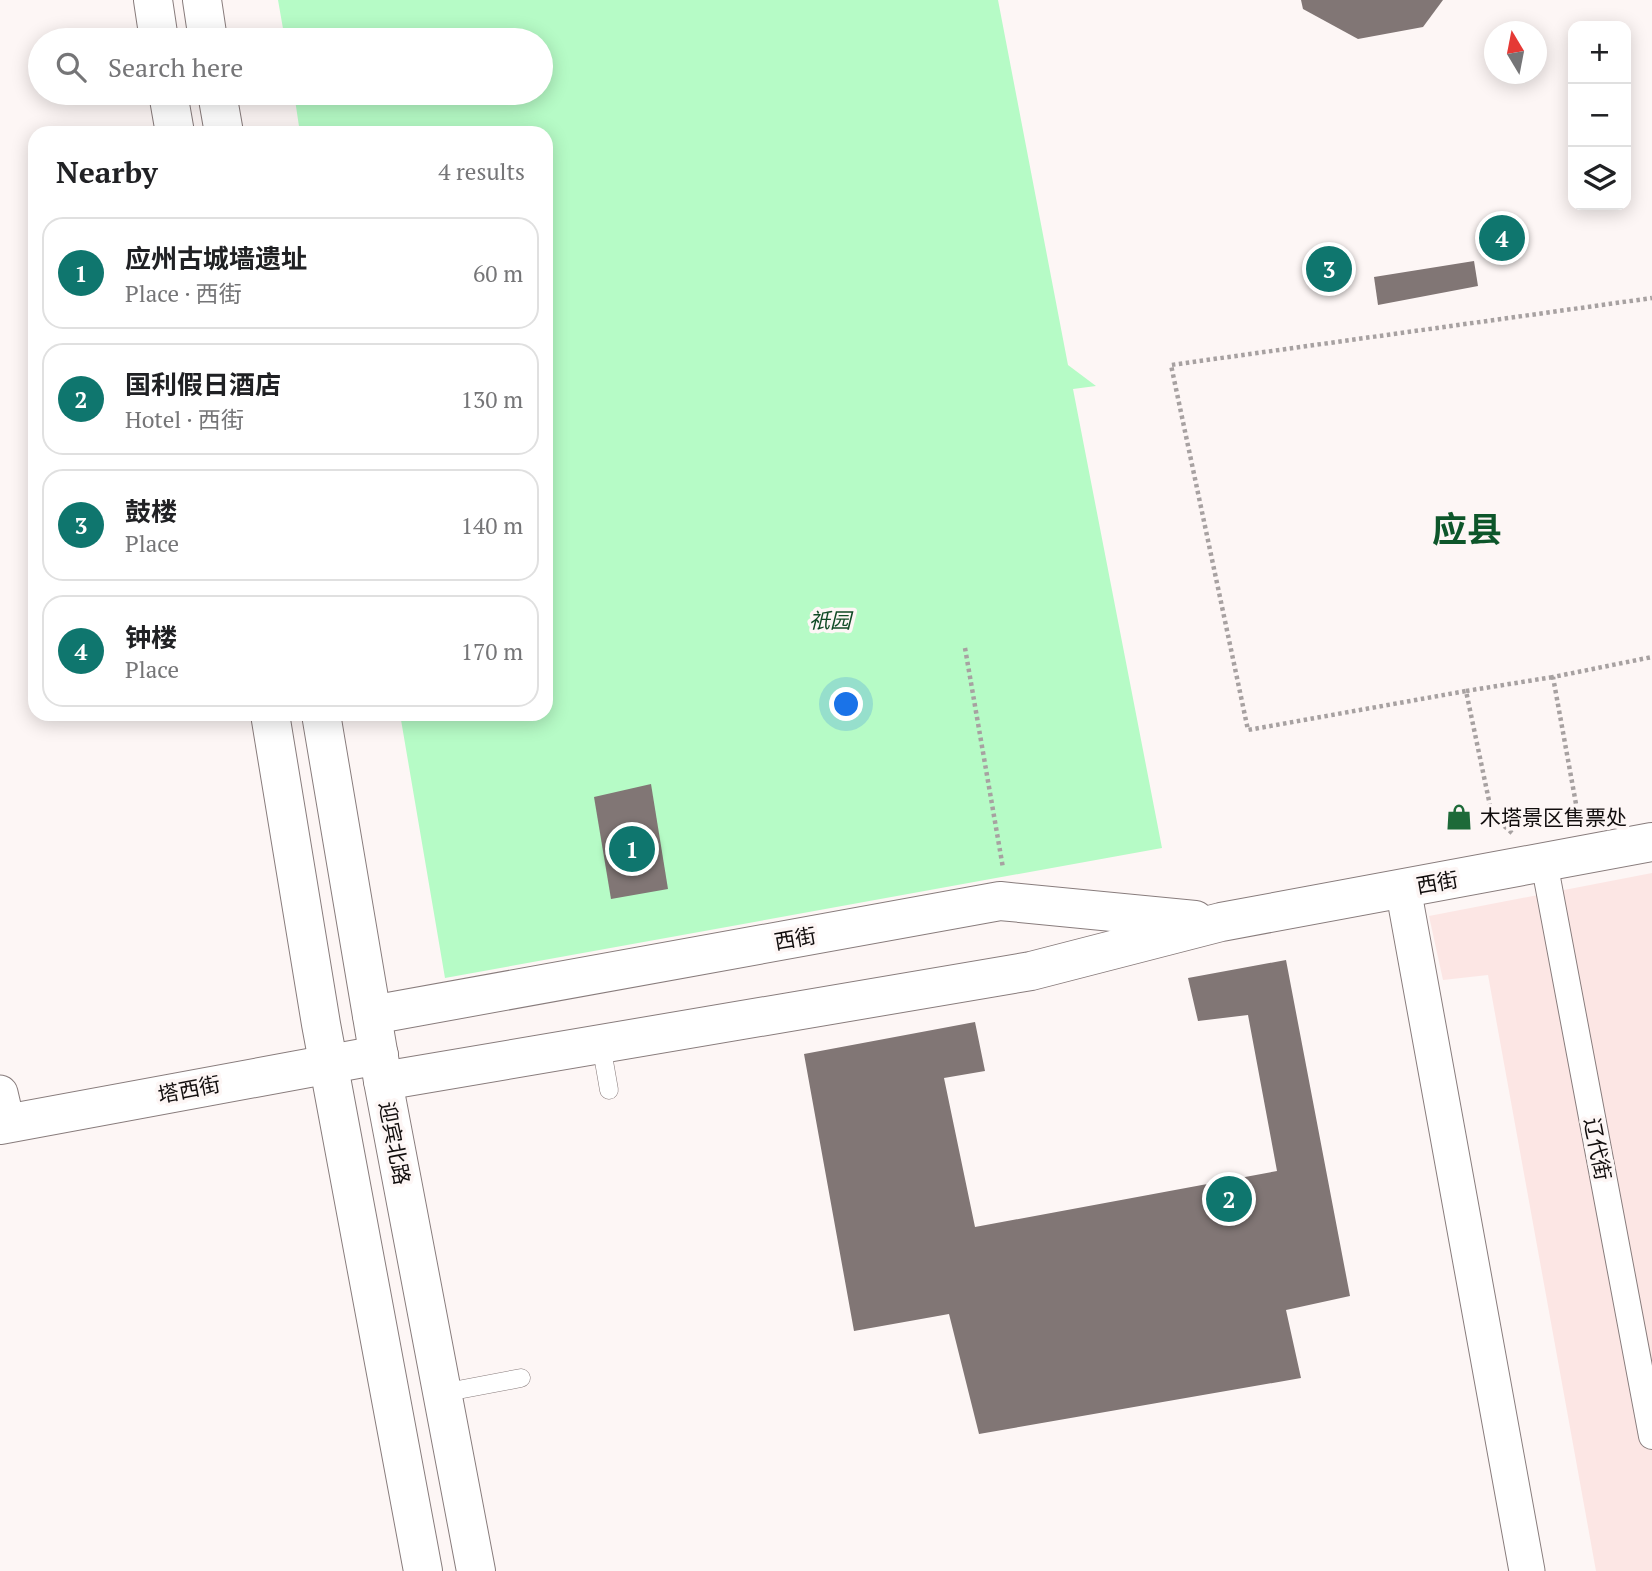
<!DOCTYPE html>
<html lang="en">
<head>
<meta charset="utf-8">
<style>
  body { margin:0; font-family:"PT Serif","Noto Sans SC",serif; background:#f6f6f6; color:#202124 }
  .controls { position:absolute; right:21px; top:21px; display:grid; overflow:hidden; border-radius:14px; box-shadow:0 4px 18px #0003 }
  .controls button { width:63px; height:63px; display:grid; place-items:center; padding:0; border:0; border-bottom:2px solid #e0e0e0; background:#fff; color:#202124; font:35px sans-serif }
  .compass { position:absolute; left:1484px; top:21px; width:63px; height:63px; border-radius:50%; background:#fff; box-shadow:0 4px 18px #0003; rotate:350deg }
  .you { position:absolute; left:847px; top:705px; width:24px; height:24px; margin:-18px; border:5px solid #fff; border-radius:50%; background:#1a73e8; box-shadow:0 0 0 10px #1a73e833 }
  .badge { display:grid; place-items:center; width:46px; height:46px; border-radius:50%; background:#0f766e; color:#fff; font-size:23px; font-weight:700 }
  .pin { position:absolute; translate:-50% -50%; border:4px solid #fff; box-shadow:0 2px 7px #0006 }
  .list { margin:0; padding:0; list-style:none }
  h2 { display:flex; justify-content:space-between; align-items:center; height:91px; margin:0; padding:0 28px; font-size:30px }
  h2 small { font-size:23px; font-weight:400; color:#757577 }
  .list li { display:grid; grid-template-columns:46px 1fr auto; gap:21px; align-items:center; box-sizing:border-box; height:112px; margin:0 14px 14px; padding:0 14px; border:2px solid #e0e0e0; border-radius:21px }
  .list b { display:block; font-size:26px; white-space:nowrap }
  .list p { margin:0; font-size:23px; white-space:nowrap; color:#757577 }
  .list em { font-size:23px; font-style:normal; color:#757577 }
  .icon { flex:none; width:38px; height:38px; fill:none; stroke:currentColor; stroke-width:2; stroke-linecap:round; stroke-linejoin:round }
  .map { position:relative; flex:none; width:1652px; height:1571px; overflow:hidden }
  .search { position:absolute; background:#fff; box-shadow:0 4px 18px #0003; left:28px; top:28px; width:525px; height:77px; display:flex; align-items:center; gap:18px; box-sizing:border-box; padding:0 24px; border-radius:38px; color:#757577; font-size:26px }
  .panel { position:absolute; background:#fff; box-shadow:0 4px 18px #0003; left:28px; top:126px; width:525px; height:595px; border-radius:21px }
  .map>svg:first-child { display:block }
  .built { fill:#fce6e4 }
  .green { fill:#b6fbc6 }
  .building { fill:#817675 }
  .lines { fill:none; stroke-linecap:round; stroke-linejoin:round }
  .service-casing { stroke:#887c7c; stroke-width:19 }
  .pedestrian-casing { stroke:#887c7c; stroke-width:28 }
  .minor-casing { stroke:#887c7c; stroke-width:37 }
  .tertiary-casing { stroke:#887c7c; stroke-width:40 }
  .primary-casing { stroke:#887c7c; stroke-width:40 }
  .path { stroke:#a7a1a1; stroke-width:4.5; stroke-dasharray:3.5 3.5; stroke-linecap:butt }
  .service { stroke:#fff; stroke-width:18 }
  .pedestrian { stroke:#fff; stroke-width:26 }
  .minor { stroke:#fff; stroke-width:35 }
  .tertiary { stroke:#fff; stroke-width:38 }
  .primary { stroke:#fff; stroke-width:38 }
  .labels { text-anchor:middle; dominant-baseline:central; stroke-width:7; stroke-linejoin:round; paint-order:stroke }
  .park-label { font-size:21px; font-style:italic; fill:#104a25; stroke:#fdf6f5 }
  .poi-label { font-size:21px; fill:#110d0d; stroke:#fdf6f5; text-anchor:start }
  .street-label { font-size:21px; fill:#110d0d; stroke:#fdf6f5 }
  .town-label { font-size:35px; font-weight:bold; fill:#0d562a; stroke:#fdf6f5 }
</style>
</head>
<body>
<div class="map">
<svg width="1652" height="1571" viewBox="0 0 1652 1571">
  <rect width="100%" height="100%" fill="#fdf6f5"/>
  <polygon class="built" points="1652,873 1652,1571 1596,1571 1488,975 1443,980 1429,916"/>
  <polygon class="green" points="278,0 998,0 1068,365 1096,386 1073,389 1162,848 445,978 400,714 546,714 546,133 300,133 294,93 541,93 541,40 285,40"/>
  <g class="building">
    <polygon points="1301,0 1443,0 1423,27 1358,39 1303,9"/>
    <polygon points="1516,220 1522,251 1489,257 1483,225"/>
    <polygon points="1342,250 1348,282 1315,288 1309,256"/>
    <polygon points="1474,261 1478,286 1378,305 1374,277"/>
    <polygon points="651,784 668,889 611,899 594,797"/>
    <polygon points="1286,960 1350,1296 1286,1310 1301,1378 979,1434 949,1314 854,1331 804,1054 975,1022 985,1071 944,1078 975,1227 1277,1171 1248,1015 1198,1021 1188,978"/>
  </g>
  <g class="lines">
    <g class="service-casing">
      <g id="service">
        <polyline points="601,1044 609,1090"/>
        <polyline points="442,1393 521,1378"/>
      </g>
    </g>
    <g class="pedestrian-casing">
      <polyline id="pedestrian" points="1544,862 1652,1436"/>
    </g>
    <g class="minor-casing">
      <g id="minor">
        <polyline points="1403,888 1527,1571"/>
        <polyline points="0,1093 7,1123"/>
      </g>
    </g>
    <g class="tertiary-casing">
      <g id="tertiary">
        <polyline points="372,1015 1000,901 1195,920"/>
        <polyline points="383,1081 1031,971 1221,922 1652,842"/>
        <polyline points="0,1125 379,1055"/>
      </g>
    </g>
    <g class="primary-casing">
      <g id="primary">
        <polyline points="153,0 159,40"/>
        <polyline points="202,0 208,40"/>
        <polyline points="168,93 175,133"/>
        <polyline points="217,93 224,133"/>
        <polyline points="270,714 321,1024 423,1571"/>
        <polyline points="321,714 383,1081 476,1571"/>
      </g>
    </g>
    <g class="path">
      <polyline points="965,648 1003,868"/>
      <polyline points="1466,691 1553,677"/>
      <polyline points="1566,822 1576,804 1553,677 1652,657"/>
      <polyline points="1512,833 1492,815 1466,691 1248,730 1171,365 1652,298"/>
    </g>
    <use href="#service" class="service"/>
    <use href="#pedestrian" class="pedestrian"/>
    <use href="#minor" class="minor"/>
    <use href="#tertiary" class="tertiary"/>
    <use href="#primary" class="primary"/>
  </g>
  <defs>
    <g id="shop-bare" transform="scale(2.1)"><path d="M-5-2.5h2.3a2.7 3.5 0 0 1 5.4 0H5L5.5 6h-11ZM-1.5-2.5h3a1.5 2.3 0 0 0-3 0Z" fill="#1e6a39" stroke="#fdf6f5" stroke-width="2.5" paint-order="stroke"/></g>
  </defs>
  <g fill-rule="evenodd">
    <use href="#shop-bare" x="1459" y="817"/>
  </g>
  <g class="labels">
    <g class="park-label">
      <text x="830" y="620">祇园</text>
    </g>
    <g class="poi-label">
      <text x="1480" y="817">木塔景区售票处</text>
    </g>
    <g class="street-label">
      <text transform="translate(1437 882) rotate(-10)">西街</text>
      <text transform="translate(795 938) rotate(-10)">西街</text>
      <text transform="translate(189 1089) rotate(-11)">塔西街</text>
      <text transform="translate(395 1143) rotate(79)">迎宾北路</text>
      <text transform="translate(1598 1149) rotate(79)">辽代街</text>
    </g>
    <g class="town-label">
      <text x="1467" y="529">应县</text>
    </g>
  </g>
</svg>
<div class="controls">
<button>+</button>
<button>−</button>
<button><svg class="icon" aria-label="layers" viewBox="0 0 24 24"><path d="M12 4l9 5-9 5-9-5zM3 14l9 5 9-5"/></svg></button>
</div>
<svg class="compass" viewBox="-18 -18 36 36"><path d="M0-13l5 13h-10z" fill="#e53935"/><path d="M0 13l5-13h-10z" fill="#757577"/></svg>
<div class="you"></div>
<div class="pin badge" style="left:632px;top:849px">1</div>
<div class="pin badge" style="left:1229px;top:1199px">2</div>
<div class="pin badge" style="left:1329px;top:269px">3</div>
<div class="pin badge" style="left:1502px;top:238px">4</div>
<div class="search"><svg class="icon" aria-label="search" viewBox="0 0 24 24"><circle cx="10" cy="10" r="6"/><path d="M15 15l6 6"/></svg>Search here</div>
<section class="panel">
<h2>Nearby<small>4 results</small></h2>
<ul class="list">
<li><span class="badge">1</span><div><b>应州古城墙遗址</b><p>Place · 西街</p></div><em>60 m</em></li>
<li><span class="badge">2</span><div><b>国利假日酒店</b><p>Hotel · 西街</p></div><em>130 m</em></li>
<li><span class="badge">3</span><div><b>鼓楼</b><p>Place</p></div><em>140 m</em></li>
<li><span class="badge">4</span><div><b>钟楼</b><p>Place</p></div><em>170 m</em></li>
</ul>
</section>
</div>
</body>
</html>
